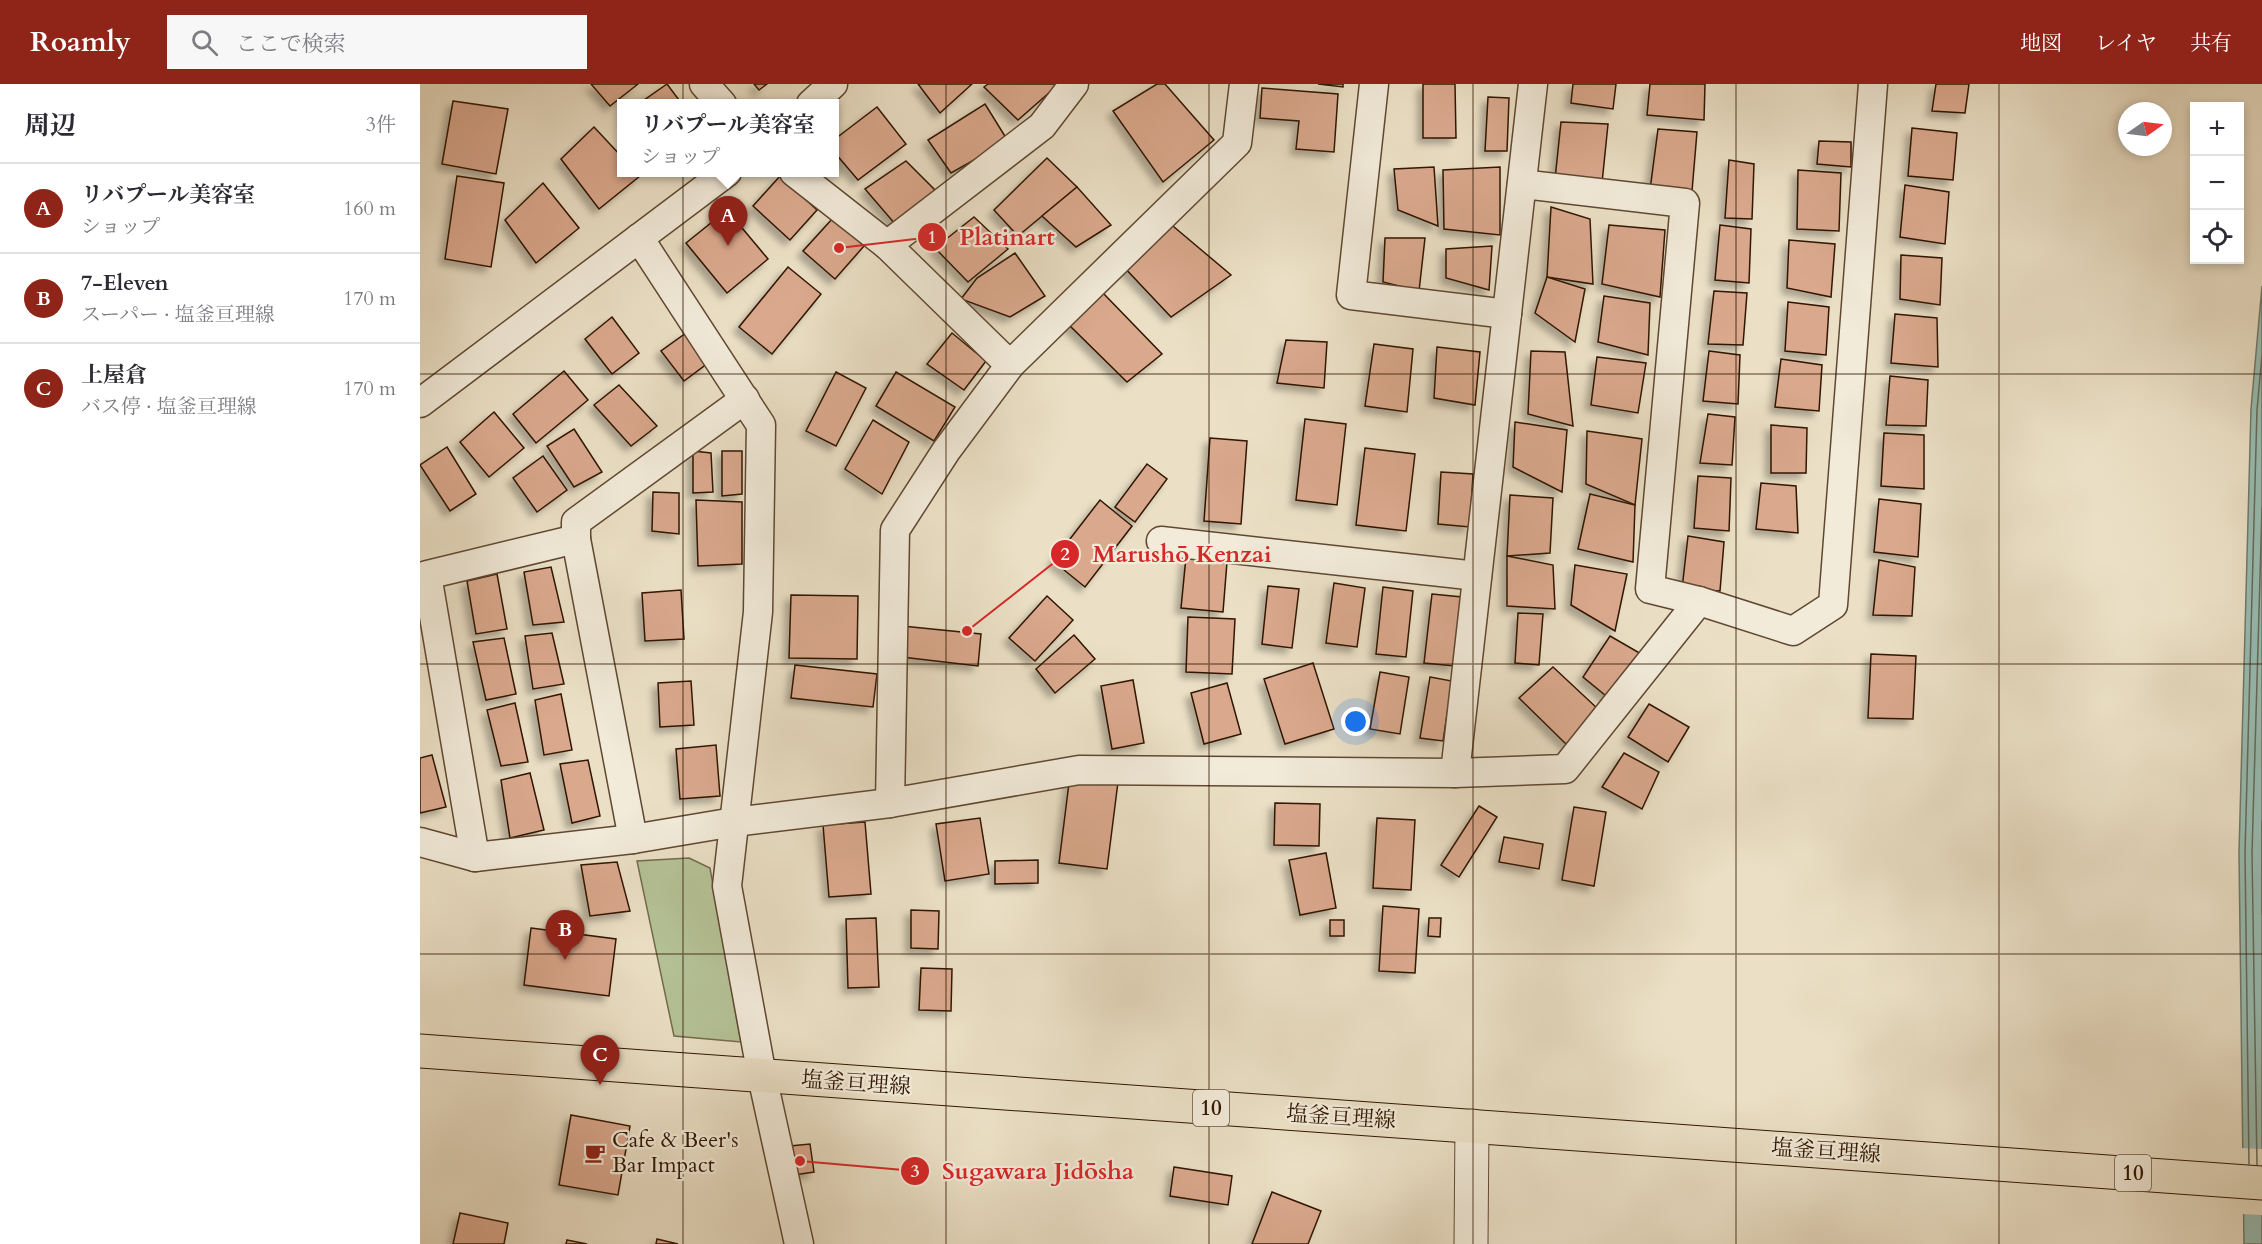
<!DOCTYPE html>
<html lang="ja">
<head>
<meta charset="utf-8">
<style>
  body { margin:0; font-family:Cardo,"Noto Serif JP",serif; background:#f7f7f7; color:#2b2b33 }
  .controls { position:absolute; right:18px; top:18px; display:grid; overflow:hidden; border-radius:0px; box-shadow:0 3px 9px #0003 }
  .controls button { width:54px; height:54px; display:grid; place-items:center; padding:0; border:0; border-bottom:2px solid #e1e1e2; background:#fff; color:#2b2b33; font:30px sans-serif }
  .compass { position:absolute; left:1698px; top:18px; width:54px; height:54px; border-radius:50%; background:#fff; box-shadow:0 3px 9px #0003; rotate:76deg }
  .you { position:absolute; left:936px; top:638px; width:21px; height:21px; margin:-15px; border:4px solid #fff; border-radius:50%; background:#1a73e8; box-shadow:0 0 0 9px #1a73e833 }
  .badge { display:grid; place-items:center; width:39px; height:39px; border-radius:50%; background:#8f2418; color:#fff; font-size:20px; font-weight:700 }
  .pin { position:absolute; translate:-50% -50px; filter:drop-shadow(0 2px 3px #0008) }
  .pin::after { content:''; position:absolute; top:32px; width:21px; height:18px; background:inherit; clip-path:polygon(0 0,100% 0,50% 100%) }
  .popup { position:absolute; left:197px; top:15px; width:222px; height:78px; box-sizing:border-box; display:grid; place-content:center; border-radius:0px; background:#fff; filter:drop-shadow(0 2px 4px #0005); font-size:20px; white-space:nowrap; color:#7c7c81 }
  .popup b { font-size:22px; color:#2b2b33 }
  .popup::after { content:''; position:absolute; left:50%; top:100%; margin-left:-12px; border:12px solid transparent; border-top-color:#fff }
  .list { margin:0; padding:0; list-style:none }
  h2 { display:flex; justify-content:space-between; align-items:center; height:78px; margin:0; padding:0 24px; font-size:26px }
  h2 small { font-size:20px; font-weight:400; color:#7c7c81 }
  .list li { display:grid; grid-template-columns:39px 1fr auto; gap:18px; align-items:center; box-sizing:border-box; height:90px; padding:0 24px; border-top:2px solid #e1e1e2 }
  .list b { display:block; font-size:22px; white-space:nowrap }
  .list p { margin:0; font-size:20px; white-space:nowrap; color:#7c7c81 }
  .list em { font-size:20px; font-style:normal; color:#7c7c81 }
  .icon { flex:none; width:33px; height:33px; fill:none; stroke:currentColor; stroke-width:2; stroke-linecap:round; stroke-linejoin:round }
  .map { position:relative; flex:none; width:1842px; height:1160px; overflow:hidden }
  header { display:flex; align-items:center; gap:36px; box-sizing:border-box; height:84px; padding:0 30px; background:#8f2418; color:#fff }
  header strong { font-size:28px }
  nav { display:flex; gap:33px; margin-inline-start:auto; font-size:21px }
  .search { width:420px; height:54px; background:#f7f7f7; display:flex; align-items:center; gap:15px; box-sizing:border-box; padding:0 21px; border-radius:0px; color:#7c7c81; font-size:22px }
  main { display:flex }
  aside { flex:1; background:#fff }
  .map>svg:first-child { display:block }
  .green { fill:#b5c397; stroke:#726c4c; stroke-width:1.5 }
  .water { fill:#98bdb3; stroke:#6e7a6b; stroke-width:1.5 }
  .pier { fill:#ebe0c6 }
  .lines { fill:none; stroke-linecap:round; stroke-linejoin:round }
  .shore { stroke:#646a5a; stroke-width:1.5 }
  .building { fill:#daa88d; stroke:#301600; stroke-width:1.5; filter:url(#shadow) }
  .minor-casing { stroke:#5f4832; stroke-width:31 }
  .tertiary-casing { stroke:#5f4832; stroke-width:35 }
  .primary-casing { stroke:#301600; stroke-width:35 }
  .minor { stroke:#f2ebda; stroke-width:28 }
  .tertiary { stroke:#f2ebda; stroke-width:33 }
  .primary { stroke:#ebe0c6; stroke-width:33 }
  .grid { fill:none; stroke:#301600; stroke-width:1.5; stroke-opacity:0.55 }
  .labels { text-anchor:middle; dominant-baseline:central; stroke-width:4.5; stroke-linejoin:round; paint-order:stroke }
  .shield { fill:#f2ebda; stroke:#6a5641; stroke-width:1.5 }
  .shield-label { font-size:21px; font-weight:bold; fill:#301600 }
  .street-label { font-size:22px; fill:#301600; stroke:#f2ebda }
  .poi-label { font-size:22px; fill:#301600; stroke:#f2ebda; text-anchor:start }
  .leader { fill:none; stroke:#d62828; stroke-width:2 }
  .callout-dot { fill:#d62828; stroke:#f2ebda; stroke-width:2 }
  .mark-label { font-size:18px; text-anchor:middle; font-weight:bold; fill:#fff }
  .callout-label { font-size:24px; text-anchor:middle; font-weight:bold; fill:#d62828; stroke:#f2ebda; stroke-width:4.5; stroke-linejoin:round; paint-order:stroke }
</style>
</head>
<body>
<header>
<strong>Roamly</strong>
<div class="search"><svg class="icon" aria-label="search" viewBox="0 0 24 24"><circle cx="10" cy="10" r="6"/><path d="M15 15l6 6"/></svg>ここで検索</div>
<nav><a>地図</a><a>レイヤ</a><a>共有</a></nav>
</header>
<main>
<aside>
<h2>周辺<small>3件</small></h2>
<ul class="list">
<li><span class="badge">A</span><div><b>リバプール美容室</b><p>ショップ</p></div><em>160 m</em></li>
<li><span class="badge">B</span><div><b>7-Eleven</b><p>スーパー · 塩釜亘理線</p></div><em>170 m</em></li>
<li><span class="badge">C</span><div><b>上屋倉</b><p>バス停 · 塩釜亘理線</p></div><em>170 m</em></li>
</ul>
</aside>
<div class="map">
<svg width="1842" height="1160" viewBox="0 0 1842 1160">
  <defs>
    <filter id="shadow"><feDropShadow dx="-5.5" dy="5.5" stdDeviation="3" flood-color="#0004"/></filter>
  </defs>
  <rect width="100%" height="100%" fill="#ebe0c6"/>
  <filter id="stains"><feTurbulence type="fractalNoise" baseFrequency=".00333" numOctaves="4"/><feColorMatrix values="0 0 0 0 .2 0 0 0 0 .09 0 0 0 0 .02 0 0 0 .5 -.17"/></filter>
  <radialGradient id="worn" r=".72"><stop offset=".6" stop-color="#630" stop-opacity="0"/><stop offset="1" stop-color="#630" stop-opacity=".3"/></radialGradient>
  <polygon class="green" points="269,774 290,784 321,958 254,952 217,777"/>
  <polygon class="water" points="1842,202 1842,1160 1824,1160 1819,769 1831,325"/>
  <polygon class="pier" points="1820,1064 1842,1065 1842,1131 1821,1130"/>
  <g class="lines">
    <g class="shore">
      <polyline points="1842,737 1842,830"/>
      <polyline points="1829,1080 1825,769 1837,326 1842,271"/>
      <polyline points="1837,1081 1832,769 1842,424"/>
    </g>
  </g>
  <g class="building">
    <polygon points="171,0 218,0 190,22"/>
    <polygon points="247,0 262,20 220,20 220,19"/>
    <polygon points="334,0 347,0 339,6"/>
    <polygon points="498,0 552,0 520,29"/>
    <polygon points="568,0 639,0 598,36 564,3"/>
    <polygon points="737,0 745,0 794,56 743,98 693,27"/>
    <polygon points="898,0 923,0 923,3"/>
    <polygon points="1003,0 1035,0 1036,54 1003,54"/>
    <polygon points="1153,0 1196,0 1193,25 1151,19"/>
    <polygon points="1230,0 1285,0 1284,36 1227,31"/>
    <polygon points="1516,0 1549,0 1545,29 1512,27"/>
    <polygon points="842,4 918,10 914,68 876,65 879,37 840,34"/>
    <polygon points="1068,13 1089,14 1087,67 1065,67"/>
    <polygon points="33,17 88,25 76,90 22,80"/>
    <polygon points="565,20 588,57 531,89 508,56"/>
    <polygon points="457,23 486,60 438,96 415,69 415,55"/>
    <polygon points="1141,38 1188,40 1182,99 1135,95"/>
    <polygon points="174,43 202,73 202,88 216,88 220,92 179,125 141,75"/>
    <polygon points="1492,44 1537,49 1533,96 1488,92"/>
    <polygon points="1238,45 1277,48 1272,107 1230,106"/>
    <polygon points="1399,57 1431,58 1431,83 1397,80"/>
    <polygon points="627,74 657,103 598,152 574,126"/>
    <polygon points="1309,76 1334,80 1332,135 1305,134"/>
    <polygon points="486,77 519,110 476,141 445,105"/>
    <polygon points="1014,83 1018,142 978,126 974,85"/>
    <polygon points="1080,83 1080,151 1024,145 1023,86"/>
    <polygon points="1378,86 1421,89 1419,147 1377,145"/>
    <polygon points="37,92 84,99 71,183 25,175"/>
    <polygon points="360,92 397,126 370,156 333,122"/>
    <polygon points="123,99 159,144 116,179 85,136"/>
    <polygon points="1485,101 1529,108 1525,160 1480,153"/>
    <polygon points="657,103 691,141 656,163 622,132"/>
    <polygon points="1131,123 1170,135 1173,200 1127,193"/>
    <polygon points="307,126 348,175 307,209 266,159"/>
    <polygon points="554,133 588,165 548,198 515,164"/>
    <polygon points="413,134 444,162 415,195 383,167"/>
    <polygon points="747,137 811,191 751,233 702,181"/>
    <polygon points="1189,141 1245,146 1240,213 1182,200"/>
    <polygon points="1300,141 1331,145 1329,199 1295,196"/>
    <polygon points="965,154 1005,154 999,207 963,198"/>
    <polygon points="1369,156 1415,160 1411,213 1367,204"/>
    <polygon points="1072,162 1069,206 1026,194 1026,165"/>
    <polygon points="595,169 625,212 590,233 541,215 557,194"/>
    <polygon points="1481,171 1522,174 1520,221 1480,215"/>
    <polygon points="368,183 401,210 352,270 319,243"/>
    <polygon points="1127,193 1165,205 1155,258 1115,229"/>
    <polygon points="1294,207 1327,209 1323,261 1288,260"/>
    <polygon points="683,209 742,270 707,298 646,238"/>
    <polygon points="1184,212 1230,219 1228,271 1178,258"/>
    <polygon points="1368,218 1409,223 1406,271 1365,267"/>
    <polygon points="1475,230 1517,234 1518,283 1471,279"/>
    <polygon points="192,233 219,269 192,290 165,255"/>
    <polygon points="266,249 288,279 264,297 241,267"/>
    <polygon points="532,249 566,277 544,306 507,280"/>
    <polygon points="866,256 907,258 904,304 857,299"/>
    <polygon points="954,260 993,265 987,328 945,322"/>
    <polygon points="1017,263 1060,268 1055,321 1014,314"/>
    <polygon points="1111,267 1145,268 1153,342 1108,330"/>
    <polygon points="1289,267 1320,271 1318,320 1283,317"/>
    <polygon points="1177,273 1226,279 1218,329 1171,321"/>
    <polygon points="1361,275 1402,281 1399,327 1355,323"/>
    <polygon points="144,287 168,316 116,359 93,330"/>
    <polygon points="416,288 446,304 416,362 386,347"/>
    <polygon points="476,288 535,323 514,357 456,322"/>
    <polygon points="1470,292 1508,296 1506,342 1466,341"/>
    <polygon points="199,301 237,342 211,362 174,321"/>
    <polygon points="74,328 104,364 69,393 40,358"/>
    <polygon points="1288,330 1315,333 1312,381 1280,379"/>
    <polygon points="885,335 926,340 917,421 876,416"/>
    <polygon points="453,336 489,358 462,410 425,385"/>
    <polygon points="1095,338 1147,346 1142,408 1093,383"/>
    <polygon points="1351,341 1387,344 1386,389 1351,389"/>
    <polygon points="154,345 182,388 154,403 127,362"/>
    <polygon points="1167,347 1222,355 1215,421 1166,400"/>
    <polygon points="1464,349 1504,351 1504,405 1461,402"/>
    <polygon points="790,354 827,357 821,440 784,437"/>
    <polygon points="27,363 56,410 30,427 0,381"/>
    <polygon points="945,364 995,370 986,447 936,441"/>
    <polygon points="273,367 291,369 293,408 273,409"/>
    <polygon points="302,367 322,367 322,410 302,412"/>
    <polygon points="123,372 147,406 117,428 93,394"/>
    <polygon points="727,380 747,395 715,438 695,423"/>
    <polygon points="1021,388 1053,390 1050,443 1018,440"/>
    <polygon points="1278,392 1311,394 1309,447 1274,444"/>
    <polygon points="1341,399 1376,402 1378,449 1336,445"/>
    <polygon points="233,408 259,409 259,450 232,447"/>
    <polygon points="1170,410 1215,421 1213,478 1158,465"/>
    <polygon points="1090,411 1133,414 1130,469 1087,472"/>
    <polygon points="1459,415 1501,420 1498,473 1454,468"/>
    <polygon points="276,416 322,418 322,480 278,482"/>
    <polygon points="680,416 712,442 665,503 633,477"/>
    <polygon points="1268,452 1304,458 1300,507 1262,505"/>
    <polygon points="1087,472 1133,481 1135,525 1087,522"/>
    <polygon points="766,473 807,478 803,528 761,524"/>
    <polygon points="1459,476 1495,483 1492,532 1453,531"/>
    <polygon points="1155,481 1207,490 1195,547 1151,521"/>
    <polygon points="131,483 144,538 113,541 104,488"/>
    <polygon points="77,490 87,545 56,550 47,497"/>
    <polygon points="914,499 945,504 937,563 906,559"/>
    <polygon points="848,502 879,505 872,564 842,560"/>
    <polygon points="963,503 993,507 986,573 956,570"/>
    <polygon points="261,506 264,555 225,557 222,509"/>
    <polygon points="1012,510 1042,513 1035,582 1004,579"/>
    <polygon points="371,511 438,512 437,575 369,574"/>
    <polygon points="627,512 653,536 615,577 589,554"/>
    <polygon points="1098,529 1123,530 1119,581 1095,579"/>
    <polygon points="768,533 815,535 812,590 766,588"/>
    <polygon points="482,542 561,550 558,582 482,573"/>
    <polygon points="132,549 144,600 113,605 105,552"/>
    <polygon points="654,551 675,575 635,609 616,585"/>
    <polygon points="1190,552 1223,571 1191,616 1163,593"/>
    <polygon points="84,554 96,610 66,616 53,558"/>
    <polygon points="1451,570 1496,572 1493,635 1448,634"/>
    <polygon points="893,579 914,645 865,660 844,595"/>
    <polygon points="375,581 457,590 453,623 371,614"/>
    <polygon points="1133,583 1178,625 1148,662 1099,614"/>
    <polygon points="960,588 989,593 980,650 950,645"/>
    <polygon points="1010,593 1032,597 1023,657 1000,654"/>
    <polygon points="713,596 724,659 692,665 681,602"/>
    <polygon points="271,597 274,641 240,643 238,599"/>
    <polygon points="807,599 821,650 784,660 771,609"/>
    <polygon points="141,610 152,666 124,671 115,616"/>
    <polygon points="95,619 108,678 81,682 67,626"/>
    <polygon points="1229,620 1269,643 1248,678 1208,653"/>
    <polygon points="296,661 300,712 260,715 256,665"/>
    <polygon points="1204,669 1239,688 1222,725 1182,703"/>
    <polygon points="12,671 26,723 0,729 0,674"/>
    <polygon points="168,676 180,732 152,739 140,680"/>
    <polygon points="110,689 124,746 90,754 81,696"/>
    <polygon points="650,691 698,698 687,785 639,779"/>
    <polygon points="855,719 900,720 899,762 854,761"/>
    <polygon points="1059,722 1077,733 1039,793 1021,781"/>
    <polygon points="1154,723 1186,728 1174,802 1142,796"/>
    <polygon points="560,734 569,790 525,797 516,740"/>
    <polygon points="957,734 995,736 991,806 953,804"/>
    <polygon points="445,738 451,810 409,813 403,741"/>
    <polygon points="1084,753 1123,760 1119,785 1079,778"/>
    <polygon points="906,769 916,824 880,831 869,776"/>
    <polygon points="618,776 618,799 575,800 575,777"/>
    <polygon points="197,778 210,827 170,832 161,781"/>
    <polygon points="963,822 999,825 995,889 959,887"/>
    <polygon points="491,826 519,827 518,865 491,864"/>
    <polygon points="456,834 459,903 428,904 426,835"/>
    <polygon points="1009,834 1021,834 1020,853 1008,852"/>
    <rect x="910" y="836" width="14" height="16"/>
    <polygon points="111,844 196,855 189,912 104,901"/>
    <polygon points="501,884 532,885 531,927 499,926"/>
    <polygon points="151,1031 210,1042 198,1111 139,1101"/>
    <polygon points="390,1060 394,1088 374,1091 370,1062"/>
    <polygon points="754,1083 812,1092 808,1121 750,1112"/>
    <polygon points="852,1108 901,1127 888,1160 832,1160"/>
    <polygon points="40,1129 88,1139 84,1160 33,1160"/>
    <polygon points="237,1155 258,1160 236,1160"/>
    <polygon points="147,1156 167,1160 146,1160"/>
  </g>
  <g class="lines">
    <g class="minor-casing">
      <g id="minor">
        <polyline points="284,0 302,20"/>
        <polyline points="954,0 931,211 1087,230"/>
        <polyline points="391,20 413,0"/>
        <polyline points="374,88 467,161 590,281 526,367 475,446 470,719"/>
        <polyline points="1102,100 1265,119 1230,505 1279,517 1373,547 1413,521 1453,0"/>
        <polyline points="219,154 341,341 338,528 307,802 342,992 379,1160"/>
        <polyline points="467,161 622,42 654,0"/>
        <polyline points="590,281 817,59 824,0"/>
        <polyline points="0,319 307,88"/>
        <polyline points="741,457 1057,492"/>
        <polyline points="1035,689 1113,0"/>
        <polyline points="213,755 156,455 156,438 325,315"/>
        <polyline points="0,758 55,773 213,755 314,738 470,719 659,686 1035,689 1145,685 1279,517"/>
        <polyline points="55,773 7,491 156,455"/>
      </g>
    </g>
    <g class="tertiary-casing">
      <polyline id="tertiary" points="1051,1160 1052,1042"/>
    </g>
    <g class="primary-casing">
      <polyline id="primary" points="0,967 1842,1099"/>
    </g>
    <use href="#minor" class="minor"/>
    <use href="#tertiary" class="tertiary"/>
    <use href="#primary" class="primary"/>
  </g>
  <path class="grid" d="M263,0V1160M526,0V1160M789,0V1160M1053,0V1160M1316,0V1160M1579,0V1160M0,290H1842M0,580H1842M0,870H1842"/>
  <defs>
    <g id="cafe-bare" transform="scale(1.62)"><path d="M-5.5-4.5H6V0H3Q3 3.5 0 3.5H-2.5Q-5.5 3.5-5.5 0ZM3-3.2v2h1.7v-2ZM-6 4.5H4V6H-6Z" fill="#8f2418" stroke="#f2ebda" stroke-width="2.5" paint-order="stroke"/></g>
  </defs>
  <g fill-rule="evenodd">
    <use href="#cafe-bare" x="175" y="1069"/>
  </g>
  <g class="labels">
    <g class="shield">
      <rect x="773" y="1006" width="36" height="36" rx="4.5"/>
      <rect x="1695" y="1071" width="36" height="36" rx="4.5"/>
    </g>
    <g class="shield-label">
      <text x="791" y="1024">10</text>
      <text x="1713" y="1089">10</text>
    </g>
    <g class="street-label">
      <text transform="translate(436 999) rotate(4)">塩釜亘理線</text>
      <text transform="translate(921 1033) rotate(4)">塩釜亘理線</text>
      <text transform="translate(1406 1067) rotate(4)">塩釜亘理線</text>
    </g>
    <g class="poi-label">
      <text x="192" y="1056">Cafe &amp; Beer's<tspan x="192" dy="25">Bar Impact</tspan></text>
    </g>
  </g>
  <path class="leader" d="M419 164L512 153M547 547L645 470M380 1077L495 1087"/>
  <g class="callout-dot">
    <circle cx="419" cy="164" r="6"/>
    <circle cx="547" cy="547" r="6"/>
    <circle cx="380" cy="1077" r="6"/>
    <circle cx="512" cy="153" r="15"/>
    <circle cx="645" cy="470" r="15"/>
    <circle cx="495" cy="1087" r="15"/>
  </g>
  <g class="mark-label">
    <text x="512" y="159">1</text>
    <text x="645" y="476">2</text>
    <text x="495" y="1093">3</text>
  </g>
  <g class="callout-label">
    <text x="587" y="161">Platinart</text>
    <text x="762" y="478">Marushō Kenzai</text>
    <text x="618" y="1095">Sugawara Jidōsha</text>
  </g>
  <rect width="100%" height="100%" filter="url(#stains)"/>
  <rect width="100%" height="100%" fill="url(#worn)"/>
</svg>
<div class="controls">
<button>+</button>
<button>−</button>
<button><svg class="icon" aria-label="locate" viewBox="0 0 24 24"><circle cx="12" cy="12" r="6"/><path d="M12 2v4M12 18v4M2 12h4M18 12h4"/></svg></button>
</div>
<svg class="compass" viewBox="-18 -18 36 36"><path d="M0-13l5 13h-10z" fill="#e53935"/><path d="M0 13l5-13h-10z" fill="#7c7c81"/></svg>
<div class="you"></div>
<div class="pin badge" style="left:308px;top:162px">A</div>
<div class="popup"><b>リバプール美容室</b>ショップ</div>
<div class="pin badge" style="left:145px;top:876px">B</div>
<div class="pin badge" style="left:180px;top:1001px">C</div>
</div>
</main>
</body>
</html>
